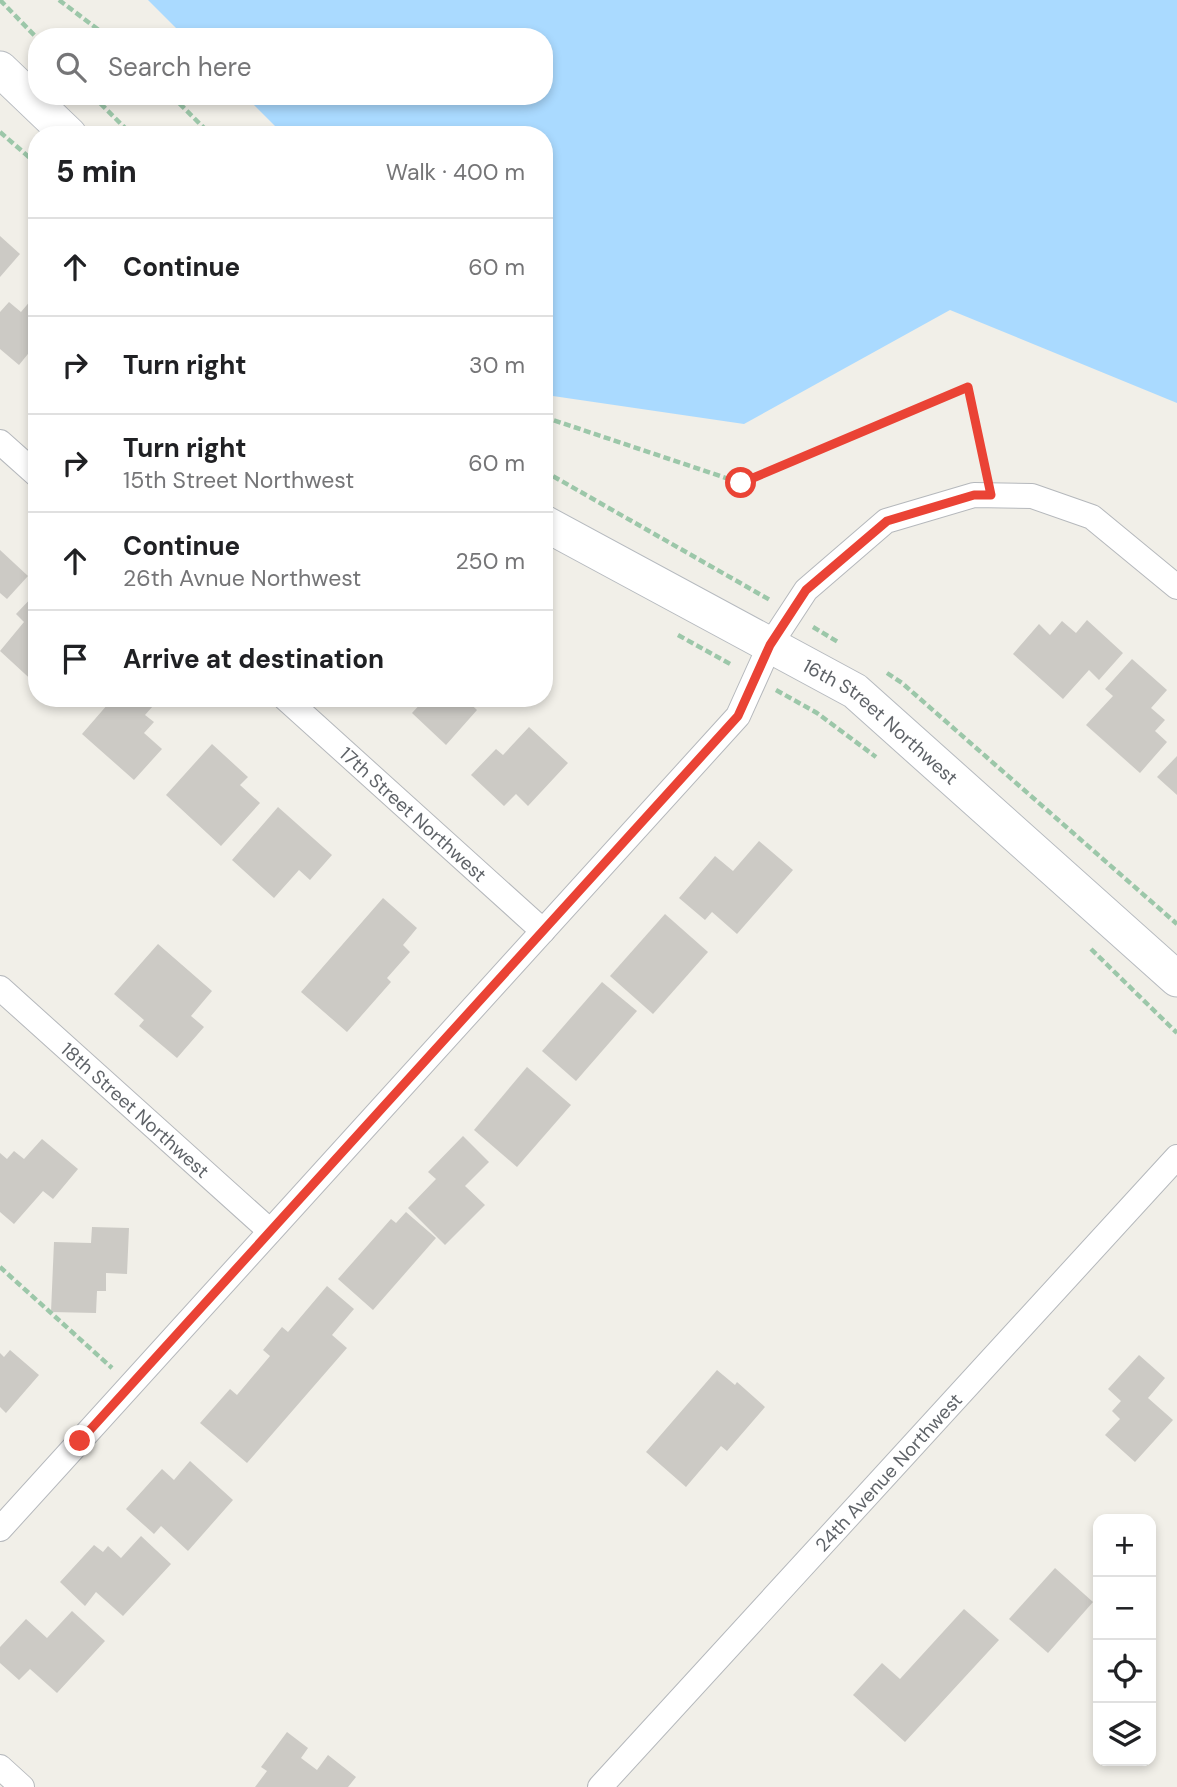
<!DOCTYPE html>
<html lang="en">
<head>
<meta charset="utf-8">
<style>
  body { margin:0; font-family:"DM Sans",sans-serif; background:#f2f2f2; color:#202124 }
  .controls { position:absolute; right:21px; bottom:21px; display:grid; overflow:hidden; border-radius:14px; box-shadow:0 4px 10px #0003 }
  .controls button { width:63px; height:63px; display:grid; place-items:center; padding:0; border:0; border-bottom:2px solid #e0e0e0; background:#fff; color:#202124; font:35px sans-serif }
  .stop { position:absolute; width:21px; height:21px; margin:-16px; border:5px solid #ea4335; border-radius:50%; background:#fff }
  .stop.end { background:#ea4335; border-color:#fff; box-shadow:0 2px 7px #0008 }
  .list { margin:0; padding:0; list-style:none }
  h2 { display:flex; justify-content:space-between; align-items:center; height:91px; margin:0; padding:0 28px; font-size:30px }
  h2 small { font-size:23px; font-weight:400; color:#757577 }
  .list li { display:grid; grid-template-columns:46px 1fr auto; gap:21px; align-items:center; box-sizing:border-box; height:98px; padding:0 28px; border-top:2px solid #e0e0e0 }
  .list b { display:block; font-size:26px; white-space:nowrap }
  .list p { margin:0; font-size:23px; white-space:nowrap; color:#757577 }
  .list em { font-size:23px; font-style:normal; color:#757577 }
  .icon { flex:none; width:38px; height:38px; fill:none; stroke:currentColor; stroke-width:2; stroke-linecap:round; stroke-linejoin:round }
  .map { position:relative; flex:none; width:1177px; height:1787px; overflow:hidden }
  .search { position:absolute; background:#fff; box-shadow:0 4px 10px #0003; left:28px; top:28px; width:525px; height:77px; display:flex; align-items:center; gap:18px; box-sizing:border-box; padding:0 24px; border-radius:28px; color:#757577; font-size:26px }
  .panel { position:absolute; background:#fff; box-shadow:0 4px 10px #0003; left:28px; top:126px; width:525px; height:581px; border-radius:28px }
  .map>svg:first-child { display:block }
  .water { fill:#aadaff }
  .building { fill:#cccac5 }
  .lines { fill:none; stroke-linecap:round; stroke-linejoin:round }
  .street-casing { stroke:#b5b8bc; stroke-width:26 }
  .secondary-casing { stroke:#b6babf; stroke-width:37 }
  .path { stroke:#9cc7a9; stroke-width:4.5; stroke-dasharray:7 3.5; stroke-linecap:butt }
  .street { stroke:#fff; stroke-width:24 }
  .secondary { stroke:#fff; stroke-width:35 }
  .route { stroke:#ea4335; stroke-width:9 }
  .labels { text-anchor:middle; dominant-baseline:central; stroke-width:6; stroke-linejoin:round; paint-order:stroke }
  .street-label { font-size:19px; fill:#5f6368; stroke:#fff }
</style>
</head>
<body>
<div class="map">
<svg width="1177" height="1787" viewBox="0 0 1177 1787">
  <rect width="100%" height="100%" fill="#f1efe8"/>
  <polygon class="water" points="148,0 1177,0 1177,403 950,310 744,424 546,395 544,393 544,135 284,135 245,96 544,96 544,37 185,37"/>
  <g class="building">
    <polygon points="0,236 20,254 0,277"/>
    <polygon points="37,293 37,353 32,349 19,365 0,349 0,312 9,302 21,312"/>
    <polygon points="0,550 28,576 7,599 0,593"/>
    <polygon points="37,592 37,685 0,651 24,622 16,614"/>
    <polygon points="1087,620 1123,653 1099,680 1089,670 1063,699 1013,654 1039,624 1050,635 1062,621 1076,633"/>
    <polygon points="1132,659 1167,690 1151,708 1165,720 1155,731 1167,742 1140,773 1086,725 1113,696 1105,689"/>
    <polygon points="102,698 160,698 145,715 154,722 144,733 162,749 134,780 82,734 108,704"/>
    <polygon points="422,698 464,698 477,710 446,745 412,713 424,700"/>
    <polygon points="529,727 568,763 528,806 516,794 504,806 471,775 496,749 503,755"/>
    <polygon points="212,744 248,777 240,785 260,803 221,846 166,795"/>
    <polygon points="1177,756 1177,795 1157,777"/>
    <polygon points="278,807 332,855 310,880 299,870 274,898 232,860"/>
    <polygon points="759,841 793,870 737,934 712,912 705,920 679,898 715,856 733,871"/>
    <polygon points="383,898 417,928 403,945 410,952 387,978 391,982 347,1032 301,992"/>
    <polygon points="665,914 708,952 653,1014 610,976"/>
    <polygon points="158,944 212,991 191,1016 204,1027 177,1058 139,1026 144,1020 114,994"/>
    <polygon points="602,982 637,1011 576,1081 542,1051"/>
    <polygon points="527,1067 571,1105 517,1167 474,1130"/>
    <polygon points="463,1136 489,1162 465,1186 485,1205 445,1245 408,1208 436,1179 428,1172"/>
    <polygon points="42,1139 78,1169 53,1199 43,1191 14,1224 0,1212 0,1153 7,1159 14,1151 24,1159"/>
    <polygon points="406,1212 436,1238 373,1310 338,1279 391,1219 396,1223"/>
    <polygon points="92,1227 129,1228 127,1274 106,1273 106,1291 97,1291 96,1313 51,1312 54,1242 91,1243"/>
    <polygon points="327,1286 354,1309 332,1335 347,1348 247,1463 200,1423 230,1389 237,1395 270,1356 263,1350 282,1327 288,1332"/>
    <polygon points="10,1350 39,1375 6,1413 0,1407 0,1353 4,1357"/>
    <polygon points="1139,1355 1165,1378 1148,1398 1173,1420 1135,1462 1105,1435 1120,1419 1112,1411 1121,1401 1108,1389"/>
    <polygon points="717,1370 735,1385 737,1382 765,1407 727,1451 721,1446 686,1487 646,1452"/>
    <polygon points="190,1461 233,1500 188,1551 161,1526 154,1534 126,1509 162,1469 174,1480"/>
    <polygon points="141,1536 171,1564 123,1616 96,1592 85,1606 60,1582 94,1545 103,1552 108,1546 121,1558"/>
    <polygon points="1055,1568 1093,1602 1048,1653 1009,1619"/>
    <polygon points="964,1609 999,1640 905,1742 853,1695 882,1663 900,1679"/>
    <polygon points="72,1611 105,1641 57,1693 30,1669 19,1680 0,1663 0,1647 26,1619 47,1638"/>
    <polygon points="287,1732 308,1748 301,1758 317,1770 328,1755 356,1777 348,1787 255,1787 267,1771 261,1767"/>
  </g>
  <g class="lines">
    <g class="street-casing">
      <g id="street">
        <polyline points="0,442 37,475"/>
        <path id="s1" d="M285,698L543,931"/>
        <path id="s2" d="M0,988L270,1231"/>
        <polyline points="0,1529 738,716 770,645 806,590 886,521 974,495 1032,496 1092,517 1177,587"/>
        <polyline points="0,1767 22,1787"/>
        <path id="s3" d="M600,1787L1177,1157"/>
      </g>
    </g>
    <g class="secondary-casing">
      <g id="secondary">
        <polyline points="0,69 69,135"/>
        <path id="s4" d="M544,523L855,691L1177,979"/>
      </g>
    </g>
    <g class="path">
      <polyline points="0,0 37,38"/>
      <polyline points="59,0 108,37"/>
      <polyline points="93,96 132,135"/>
      <polyline points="172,96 211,135"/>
      <polyline points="0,132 37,164"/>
      <polyline points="544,417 741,483 968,387 986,470"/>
      <polyline points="544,471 770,600"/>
      <polyline points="813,627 838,642"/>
      <polyline points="678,635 732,665"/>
      <polyline points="887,673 902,683 1177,924"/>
      <polyline points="776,690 817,713 876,757"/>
      <polyline points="1091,949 1177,1033"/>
      <polyline points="0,1267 112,1368"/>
    </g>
    <use href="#street" class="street"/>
    <use href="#secondary" class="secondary"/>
  </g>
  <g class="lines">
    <polyline class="route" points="80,1441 738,716 770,645 806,590 887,521 974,495 991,495 968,387 741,483"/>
  </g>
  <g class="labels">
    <g class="street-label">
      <text stroke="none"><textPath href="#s4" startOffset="392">16th Street Northwest</textPath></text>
      <text stroke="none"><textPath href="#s1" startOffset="173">17th Street Northwest</textPath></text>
      <text stroke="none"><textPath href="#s2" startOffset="182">18th Street Northwest</textPath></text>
      <text stroke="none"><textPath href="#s3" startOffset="427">24th Avenue Northwest</textPath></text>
    </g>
  </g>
</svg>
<div class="controls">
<button>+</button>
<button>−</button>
<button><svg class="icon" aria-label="locate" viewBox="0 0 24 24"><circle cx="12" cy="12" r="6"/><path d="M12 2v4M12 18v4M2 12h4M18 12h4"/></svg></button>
<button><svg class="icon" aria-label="layers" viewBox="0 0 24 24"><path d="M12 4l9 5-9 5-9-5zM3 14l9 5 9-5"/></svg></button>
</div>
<div class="stop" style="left:741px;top:483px"></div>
<div class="stop end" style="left:80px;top:1441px"></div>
<div class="search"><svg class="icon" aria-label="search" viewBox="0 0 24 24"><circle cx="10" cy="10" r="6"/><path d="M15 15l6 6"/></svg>Search here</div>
<section class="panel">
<h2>5 min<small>Walk · 400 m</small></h2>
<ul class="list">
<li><svg class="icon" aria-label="ahead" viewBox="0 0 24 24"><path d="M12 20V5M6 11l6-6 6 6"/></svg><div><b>Continue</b></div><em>60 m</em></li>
<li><svg class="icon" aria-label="right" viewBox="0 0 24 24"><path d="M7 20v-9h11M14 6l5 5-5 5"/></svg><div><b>Turn right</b></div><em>30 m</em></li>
<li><svg class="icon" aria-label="right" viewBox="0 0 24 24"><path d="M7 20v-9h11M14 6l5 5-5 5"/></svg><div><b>Turn right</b><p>15th Street Northwest</p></div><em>60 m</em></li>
<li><svg class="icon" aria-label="ahead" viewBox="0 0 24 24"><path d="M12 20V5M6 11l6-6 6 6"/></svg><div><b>Continue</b><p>26th Avnue Northwest</p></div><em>250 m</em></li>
<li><svg class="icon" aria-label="arrive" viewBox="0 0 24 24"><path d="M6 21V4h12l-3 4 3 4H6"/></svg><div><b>Arrive at destination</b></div></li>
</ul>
</section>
</div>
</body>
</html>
